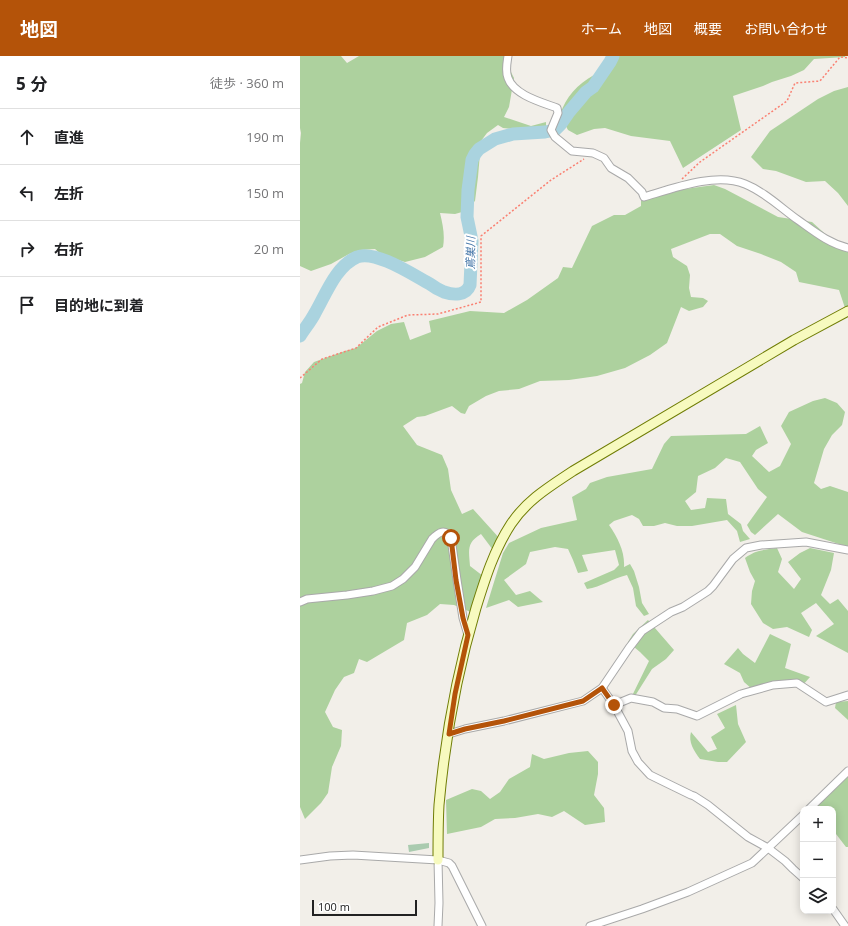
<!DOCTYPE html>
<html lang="ja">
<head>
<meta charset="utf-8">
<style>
  body { margin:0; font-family:"Open Sans","Noto Sans JP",sans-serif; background:#f6f6f6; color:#202124 }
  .controls { position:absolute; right:12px; bottom:12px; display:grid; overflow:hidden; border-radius:8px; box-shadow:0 2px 10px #0003 }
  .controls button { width:36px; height:36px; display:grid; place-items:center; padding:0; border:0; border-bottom:1px solid #e0e0e0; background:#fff; color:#202124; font:20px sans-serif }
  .scale { position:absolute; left:12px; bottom:10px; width:105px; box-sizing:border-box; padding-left:4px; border:2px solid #222; border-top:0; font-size:11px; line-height:14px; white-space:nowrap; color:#222; -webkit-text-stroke:3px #fff; paint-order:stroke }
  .stop { position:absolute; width:12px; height:12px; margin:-9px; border:3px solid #b45309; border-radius:50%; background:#fff }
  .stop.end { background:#b45309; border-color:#fff; box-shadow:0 1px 4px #0008 }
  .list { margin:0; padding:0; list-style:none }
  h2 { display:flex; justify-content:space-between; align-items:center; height:52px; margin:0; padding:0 16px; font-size:17px }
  h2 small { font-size:13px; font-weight:400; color:#757577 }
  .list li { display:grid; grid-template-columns:26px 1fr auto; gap:12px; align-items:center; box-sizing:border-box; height:56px; padding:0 16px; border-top:1px solid #e0e0e0 }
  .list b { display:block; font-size:15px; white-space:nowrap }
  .list em { font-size:13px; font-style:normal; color:#757577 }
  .icon { flex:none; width:22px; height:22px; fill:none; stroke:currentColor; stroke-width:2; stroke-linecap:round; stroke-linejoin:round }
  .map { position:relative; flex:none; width:548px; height:870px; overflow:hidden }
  header { display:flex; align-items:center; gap:24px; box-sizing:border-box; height:56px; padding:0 20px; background:#b45309; color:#fff }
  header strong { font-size:19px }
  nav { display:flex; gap:22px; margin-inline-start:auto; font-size:14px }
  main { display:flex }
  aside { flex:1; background:#fff }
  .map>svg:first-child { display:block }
  .forest { fill:#add19e }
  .cemetery { fill:#aacbaf }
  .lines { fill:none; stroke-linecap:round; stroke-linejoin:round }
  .river { stroke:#aad3df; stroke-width:13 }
  .street-casing { stroke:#a9a9a9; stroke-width:9 }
  .secondary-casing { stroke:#707d05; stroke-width:11 }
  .path { stroke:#fa8072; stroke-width:1.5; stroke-dasharray:2 2; stroke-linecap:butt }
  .street { stroke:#fff; stroke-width:7 }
  .secondary { stroke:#f7fabf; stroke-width:9 }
  .route { stroke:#b45309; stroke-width:5 }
  .labels { text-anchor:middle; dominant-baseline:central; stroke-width:4; stroke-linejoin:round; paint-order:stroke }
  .water-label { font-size:11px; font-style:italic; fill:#4a7aab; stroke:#fff }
</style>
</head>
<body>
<header>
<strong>地図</strong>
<nav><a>ホーム</a><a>地図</a><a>概要</a><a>お問い合わせ</a></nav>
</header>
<main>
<aside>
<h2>5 分<small>徒歩 · 360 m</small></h2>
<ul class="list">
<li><svg class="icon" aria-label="ahead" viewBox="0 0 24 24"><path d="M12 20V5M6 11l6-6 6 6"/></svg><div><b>直進</b></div><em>190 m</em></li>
<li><svg class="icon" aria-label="left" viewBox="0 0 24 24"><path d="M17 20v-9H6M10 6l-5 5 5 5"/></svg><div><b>左折</b></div><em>150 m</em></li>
<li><svg class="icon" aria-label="right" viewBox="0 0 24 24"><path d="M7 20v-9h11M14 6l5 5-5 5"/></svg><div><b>右折</b></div><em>20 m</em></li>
<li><svg class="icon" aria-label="arrive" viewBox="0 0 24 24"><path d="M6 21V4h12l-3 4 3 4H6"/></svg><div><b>目的地に到着</b></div></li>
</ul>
</aside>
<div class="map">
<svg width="548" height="870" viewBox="0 0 548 870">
  <rect width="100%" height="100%" fill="#f2efe9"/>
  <g class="forest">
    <path d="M0,0H41L47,7L59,0H207L211,16L214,22L209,51L204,61L231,70L246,66V72L224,74L203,72L198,69L187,77L181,85L178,121L175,145L162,156L155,158L140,157C143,169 145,180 143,191L125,201L105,206L82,199L75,193L60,194L49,198L31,208L11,215L0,210V87L1,77L0,72Z"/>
    <path d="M317,0H545V1L514,3L504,14L491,20L472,26L463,30L433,40L441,74L383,112L370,85L331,80L305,72L294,73L277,79L268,74L260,59C266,40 277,29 294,19C304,13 312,11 317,0Z"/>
    <polygon points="548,31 548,150 538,137 525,125 506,126 476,115 463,113 451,101 470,75 518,43 534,35"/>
    <path d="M414,129L425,133L478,161L512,166L543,194L548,195V254L546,255L539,234L499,226L496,216L481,206L461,198L437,190L420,178H410L371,193L373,201L387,210L390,219L389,232L391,241L403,242L408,245L403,251L389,255L381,251L367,287L350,299L325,312L297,320L269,324L240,325L219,333L199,335L186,340L169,350L165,358L161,357L152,350L125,360L117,361L103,370L117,389L142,399L148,413L151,434L162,458L173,453L201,484L193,494L181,478C166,487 169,495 170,510L183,520L173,557L154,549L140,548L127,559L107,567L104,584L67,606L59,603L54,617L44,621L35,634L25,656L33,671L42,674L41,690L32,711L28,737L21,747L5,763L0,751V328L2,327L5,316L14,306L45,295L56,292L77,275L91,268L104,266L110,284L131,276L129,265L170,255L204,257L227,244L258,222L263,211L272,212L292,170L314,159H325L341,150V145L385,133Z"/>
    <path d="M525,342L537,347L545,356L542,369L532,379L524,393L514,427L521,433L530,430L548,436V491L502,476L478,458L455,479L451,476L447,469L467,441L458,433L440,406L426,402L415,412L398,420L396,436L385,445L391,454L405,452L407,442L426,443L428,458L441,468L443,475L450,483L440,486L437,475L427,464L392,470H377L365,467L354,470H343L339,463L332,459L314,465L309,469C318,482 325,496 324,511L330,508L334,515L339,531L342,547L349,558L344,560L336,550L333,532L327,519C313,522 301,531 287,533L284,527L314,514L319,509L315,494L282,499L288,515L278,517L273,504L268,493L255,491L230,496L226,508L204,524L216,539L230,535L243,546L218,551L209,544L186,552L203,497L209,487L241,472L277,464L272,441L286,433L290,427L307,421L352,413L364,388L371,380L446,378L460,370L468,387L456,394L452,400L469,416L480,410L491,388L481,370L489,356L513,345Z"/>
    <path d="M477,492L482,503L478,516L494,533L501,523L488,506L500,497L510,492L534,497L531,514L521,539L530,548L538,543L548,555V597L516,580L534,568L516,547L501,557L512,574L509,581L487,571L473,573L463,567L451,548L452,535L455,525L450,516L445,502C455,494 464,494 477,492Z"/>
    <polygon points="348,564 374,594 366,603 352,613 335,640 331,642 349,605 340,596 328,586 333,578"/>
    <polygon points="470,578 491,588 485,612 510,621 502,630 452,633 444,626 440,617 424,608 438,592 443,598 455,607"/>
    <polygon points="548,645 548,664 535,652 536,646"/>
    <path d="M436,649L438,668L446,686L427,706H418L400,703C394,695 388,686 391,676L408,696L417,693L411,681L425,672L417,658Z"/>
    <polygon points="288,695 298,706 298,718 294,739 304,752 305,766 285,769 264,755 252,761 238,758 215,762 195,763 181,771 147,778 146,744 172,733 181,735 190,743 200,736 209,723 230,711 232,698 244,703 269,697"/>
    <polygon points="548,716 548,791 546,791 536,778 533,777 533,753 510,753"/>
  </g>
  <polygon class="cemetery" points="129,787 129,792 109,796 108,789"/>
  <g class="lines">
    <path class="river" d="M0,280C5,272 11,265 15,257C26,238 36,210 57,201C76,194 113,219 130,228C134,231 139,234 144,236C153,239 166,240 170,229L172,185L167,161L168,134L172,104L175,98L179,93L195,83L213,78L245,76L255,74L260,69L269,56L286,36L293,31L310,6L313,0"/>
    <g class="street-casing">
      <g id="street">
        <path d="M208,0C207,7 205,15 208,22C214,39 241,46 257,52L258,57L251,74L255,81L272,95L293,97L304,102L311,112L328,122L342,136L344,141C374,132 416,116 445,128C465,136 481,152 498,164C515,176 528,187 548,192"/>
        <path d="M0,546L7,543L47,539L73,535L92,530L103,523L115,511L132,483C139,476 145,472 151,482L157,524L163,562L168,579"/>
        <polyline points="302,632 314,649 328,675 332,695 338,706 350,719 391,739 394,740 408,749 448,781 468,792 485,805 493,813 503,822"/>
        <polyline points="314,649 331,642 353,646 364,652 377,653 397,660 441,638 473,629 497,627 526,646 548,639"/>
        <polyline points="149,678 165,673 204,665 283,645 302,632 329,592 342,575 371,556 383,551 408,535 413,530 433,503 446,492 461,489 506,486 548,494"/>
        <polyline points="509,753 548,715"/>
        <polyline points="0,804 30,800 53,799 138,804 149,807 152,810 182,870"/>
        <polyline points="533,853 545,870"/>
        <polyline points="138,870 139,847 138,804"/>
        <polyline points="290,870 342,853 388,836 452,807 503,759"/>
      </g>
    </g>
    <g class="secondary-casing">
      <path id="secondary" d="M138,804C138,786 138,767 139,749C145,683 157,616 176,552C185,523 194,494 211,468C227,444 249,431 273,415L494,284L548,255"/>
    </g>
    <g class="path">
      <polyline points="382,123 400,106 487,45 495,27 520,25 540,1 548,2"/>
      <polyline points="0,322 22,303 56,292 78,271 108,259 138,258 181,246 181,180 251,124 284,103"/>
    </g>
    <use href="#street" class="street"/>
    <use href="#secondary" class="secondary"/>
  </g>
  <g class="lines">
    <polyline class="route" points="151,482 156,524 163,562 168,579 155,638 149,678 165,673 204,665 283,645 302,632 314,649"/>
  </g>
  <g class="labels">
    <g class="water-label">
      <text transform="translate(170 197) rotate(-89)">鳶巣川</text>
    </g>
  </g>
</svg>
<div class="controls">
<button>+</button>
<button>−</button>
<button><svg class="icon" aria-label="layers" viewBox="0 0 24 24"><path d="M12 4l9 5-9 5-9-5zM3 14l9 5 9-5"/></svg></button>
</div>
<div class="scale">100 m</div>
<div class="stop" style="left:151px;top:482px"></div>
<div class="stop end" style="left:314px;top:649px"></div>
</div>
</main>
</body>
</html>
